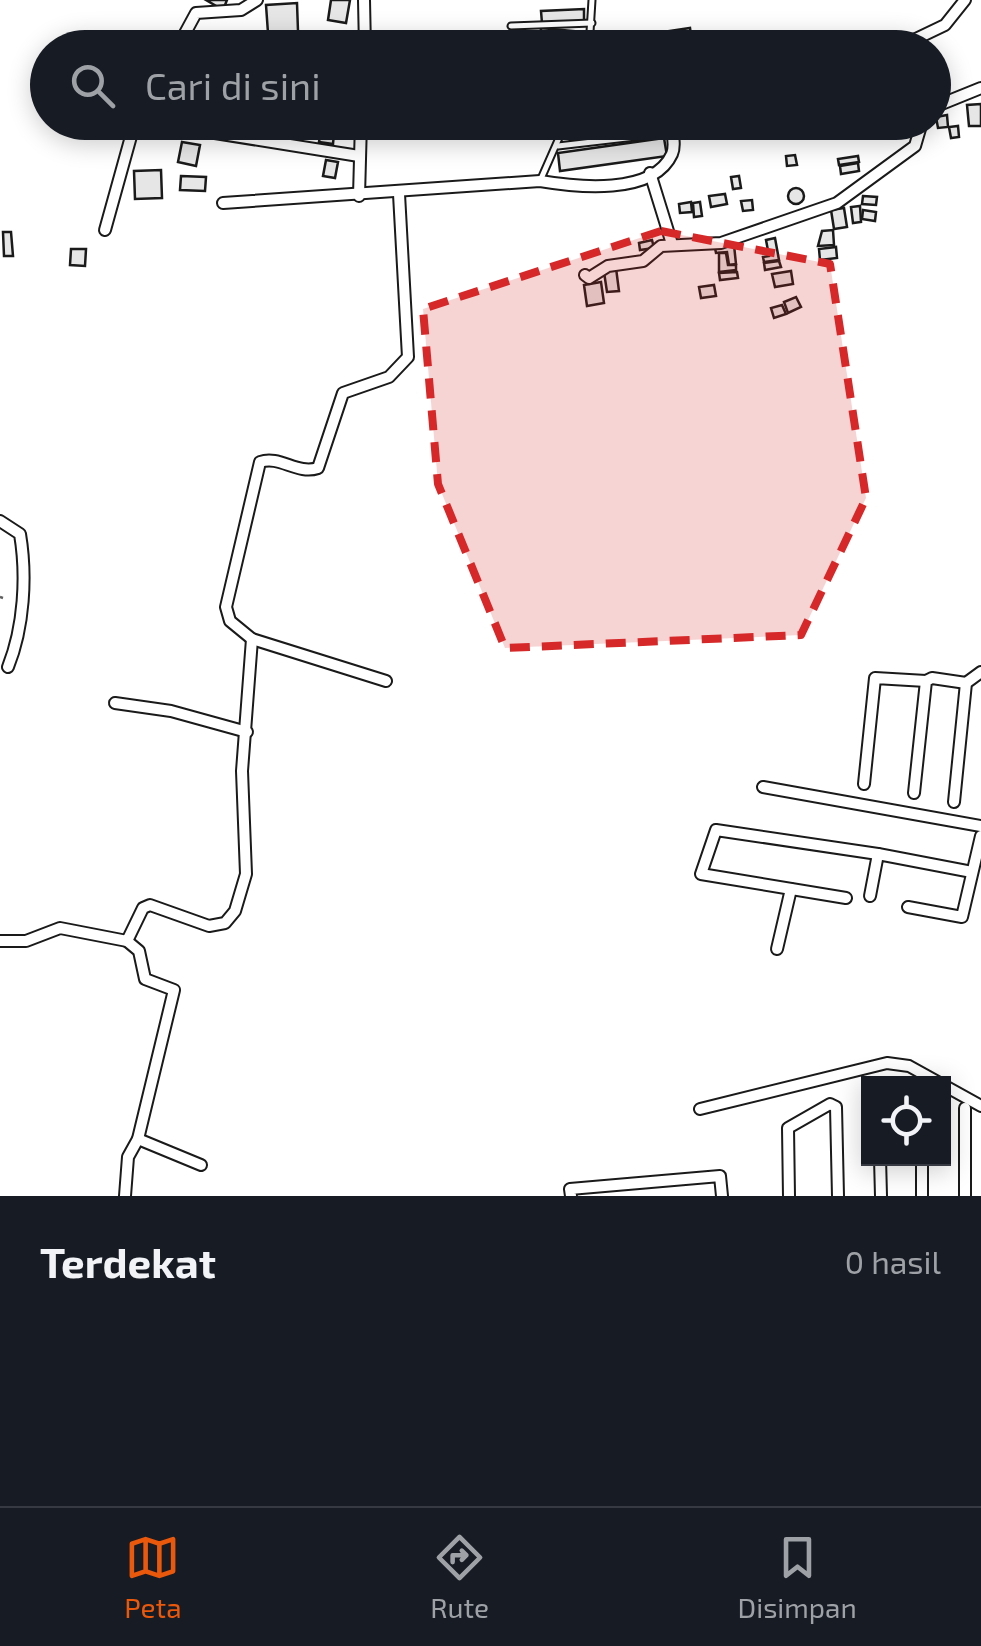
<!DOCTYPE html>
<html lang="id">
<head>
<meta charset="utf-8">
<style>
  body { margin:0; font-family:"Exo 2",sans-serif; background:#20242c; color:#f1f3f6 }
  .controls { position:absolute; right:30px; bottom:30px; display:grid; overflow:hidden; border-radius:0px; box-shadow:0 5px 25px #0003 }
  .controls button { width:90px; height:90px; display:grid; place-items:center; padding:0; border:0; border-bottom:2px solid #363941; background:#171b24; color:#f1f3f6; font:50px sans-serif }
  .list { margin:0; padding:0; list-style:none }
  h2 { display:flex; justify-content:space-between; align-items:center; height:130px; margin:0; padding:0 40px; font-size:42px }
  h2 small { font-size:32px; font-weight:400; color:#9ea1a6 }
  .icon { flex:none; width:55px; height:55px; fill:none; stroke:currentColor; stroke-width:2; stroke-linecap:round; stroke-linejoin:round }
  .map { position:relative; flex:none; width:981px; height:1196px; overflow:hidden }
  .search { position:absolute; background:#171b24; box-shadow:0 5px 25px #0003; left:30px; right:30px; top:30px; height:110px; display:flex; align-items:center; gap:25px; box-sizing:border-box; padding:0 35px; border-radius:55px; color:#9ea1a6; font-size:38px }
  .sheet { height:310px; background:#171b24 }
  nav { display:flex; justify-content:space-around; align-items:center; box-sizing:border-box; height:140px; border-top:2px solid #363941; background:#171b24; font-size:28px; color:#9ea1a6 }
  nav a { display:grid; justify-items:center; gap:5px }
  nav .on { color:#ea580c }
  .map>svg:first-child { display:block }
  .building { fill:#e6e6e6; stroke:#1a1a1a; stroke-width:2.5 }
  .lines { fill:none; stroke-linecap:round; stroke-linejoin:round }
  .service-casing { stroke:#1a1a1a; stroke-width:9 }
  .minor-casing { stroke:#1a1a1a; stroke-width:14 }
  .path { stroke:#5f5f5f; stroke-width:2.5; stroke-dasharray:8 5; stroke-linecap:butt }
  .service { stroke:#fff; stroke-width:5 }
  .minor { stroke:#fff; stroke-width:10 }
  .marked { fill:#d62828; fill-opacity:0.2; stroke:#d62828; stroke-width:8; stroke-dasharray:20 12; stroke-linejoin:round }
</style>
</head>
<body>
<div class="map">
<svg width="981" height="1196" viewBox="0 0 981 1196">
  <rect width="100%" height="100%" fill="#fff"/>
  <g class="building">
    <polygon points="206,0 227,0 223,10"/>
    <polygon points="331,0 350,0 346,23 328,20"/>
    <polygon points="297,3 298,31 268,33 266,5"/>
    <polygon points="584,9 584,22 542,23 541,11"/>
    <polygon points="541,28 582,32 581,48 539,46"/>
    <polygon points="690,28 692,43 604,48 603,41"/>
    <polygon points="981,104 981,126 969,126 967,105"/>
    <polygon points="947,115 948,127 938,128 936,117"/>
    <rect x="516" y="122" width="42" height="9"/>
    <polygon points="663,122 664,127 570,141 568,124"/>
    <polygon points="836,122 847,122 848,132 837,133"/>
    <polygon points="958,126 959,137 951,138 949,127"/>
    <polygon points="321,130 334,133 333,144 319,142"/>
    <polygon points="664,138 667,156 560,171 558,153"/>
    <polygon points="182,142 200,145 196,166 178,162"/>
    <polygon points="795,155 797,165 787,166 786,156"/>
    <polygon points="858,156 859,162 839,165 838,159"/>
    <polygon points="326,160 338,162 335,178 323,176"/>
    <polygon points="858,163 859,171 841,174 840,166"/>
    <polygon points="161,170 162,198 135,199 134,171"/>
    <polygon points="181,176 206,177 205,191 180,190"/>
    <polygon points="739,176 741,188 733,189 731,177"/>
    <circle cx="796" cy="196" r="8"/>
    <polygon points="725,194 727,204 711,207 709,196"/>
    <polygon points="863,196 877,197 876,205 862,204"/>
    <polygon points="752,200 753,210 743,211 741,201"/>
    <polygon points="691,202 692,212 680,213 679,204"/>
    <polygon points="700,202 702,216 694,217 693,203"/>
    <polygon points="860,206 861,222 853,223 851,207"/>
    <polygon points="844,208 847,227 834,229 831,210"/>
    <polygon points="863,210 876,212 875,221 862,219"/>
    <polygon points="833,230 834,245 818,246 822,231"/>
    <polygon points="3,232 11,232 13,256 4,256"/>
    <polygon points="775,238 779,260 764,262 763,257 769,256 766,240"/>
    <polygon points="652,240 654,248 640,250 639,243"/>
    <polygon points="734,245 736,264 729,265 727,252 716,253 715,248"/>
    <polygon points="836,247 837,258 820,260 819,249"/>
    <polygon points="71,249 86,249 85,266 70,265"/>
    <polygon points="719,253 726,253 728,265 736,265 736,270 719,272"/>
    <polygon points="779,261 781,267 765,270 764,263"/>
    <polygon points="616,268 619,291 607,292 604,272"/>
    <polygon points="791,271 793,284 775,287 772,274"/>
    <polygon points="737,272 738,278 720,280 719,273"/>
    <polygon points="601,282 604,303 587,306 584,285"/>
    <polygon points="714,285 716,296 701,298 699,287"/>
    <polygon points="796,297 801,307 788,313 784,302"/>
    <polygon points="782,305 786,314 774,318 771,308"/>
  </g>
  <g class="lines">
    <g class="service-casing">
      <g id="service">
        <polyline points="511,26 592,23"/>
        <polyline points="589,48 592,0"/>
        <polyline points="688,48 690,47"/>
        <polyline points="558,146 661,134"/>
        <polyline points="540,181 566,122"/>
      </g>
    </g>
    <g class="minor-casing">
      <g id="minor">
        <polyline points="364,0 365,48"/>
        <polyline points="177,48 196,13 241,10 257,0"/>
        <polyline points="897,48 945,25 965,0"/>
        <polyline points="934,107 981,88"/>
        <polyline points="146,122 359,156"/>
        <polyline points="650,173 672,244"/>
        <polyline points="359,196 361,122"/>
        <path d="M223,203L540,181C576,187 653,196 672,154C676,145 672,132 671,122"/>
        <polyline points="105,230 135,122"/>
        <polyline points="585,275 589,278 608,266 643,261 661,246 721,243 837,203 915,146 922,122"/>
        <path d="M0,521L20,534C27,576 24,627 8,667"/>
        <path d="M386,681L252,639L230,621L226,607L260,462C280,455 297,475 318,468L343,393L389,377L408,357L399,194"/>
        <polyline points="115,703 171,711 247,732"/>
        <polyline points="864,784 875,678 926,681"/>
        <polyline points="763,787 981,826"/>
        <polyline points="914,793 926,681 932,678 966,683"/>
        <polyline points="954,802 966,683 981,672"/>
        <polyline points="870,896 878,854 972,872"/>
        <polyline points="846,898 701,874 716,830 878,854"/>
        <polyline points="908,907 962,917 981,836"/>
        <polyline points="0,941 26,941 60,928 127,941 143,908 150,905 209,926 225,923 235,911 246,874 242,771 252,639"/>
        <polyline points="777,949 791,889"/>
        <polyline points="965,1108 965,1196"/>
        <polyline points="700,1109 887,1063 909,1066 981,1106"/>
        <polyline points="138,1139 201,1165"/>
        <polyline points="880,1158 881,1196"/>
        <polyline points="125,1196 128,1157 138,1139 174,990 145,979 139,951 127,941"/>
        <polyline points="571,1196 570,1189 720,1176 722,1196"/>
        <polyline points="789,1196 788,1128 830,1104 836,1107 838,1196"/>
        <polyline points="922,1196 922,1158"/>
      </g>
    </g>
    <polyline class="path" points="0,597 3,598"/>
    <use href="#service" class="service"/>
    <use href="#minor" class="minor"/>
  </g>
  <path class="marked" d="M661,231L830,264L866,498L801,635L505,648L438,484L423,309Z"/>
</svg>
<div class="controls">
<button><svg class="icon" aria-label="locate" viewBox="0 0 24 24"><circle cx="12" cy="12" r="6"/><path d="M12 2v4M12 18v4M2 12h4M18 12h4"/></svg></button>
</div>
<div class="search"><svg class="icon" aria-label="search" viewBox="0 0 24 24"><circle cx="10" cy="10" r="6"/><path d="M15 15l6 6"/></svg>Cari di sini</div>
</div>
<section class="sheet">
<h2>Terdekat<small>0 hasil</small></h2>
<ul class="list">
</ul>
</section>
<nav>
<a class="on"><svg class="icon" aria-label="map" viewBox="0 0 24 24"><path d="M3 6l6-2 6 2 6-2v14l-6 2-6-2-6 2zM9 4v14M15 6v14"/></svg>Peta</a>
<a><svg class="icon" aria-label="directions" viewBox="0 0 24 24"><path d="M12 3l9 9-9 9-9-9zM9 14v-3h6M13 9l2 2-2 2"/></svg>Rute</a>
<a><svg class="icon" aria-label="saved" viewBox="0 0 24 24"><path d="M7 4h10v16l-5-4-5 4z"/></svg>Disimpan</a>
</nav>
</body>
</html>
